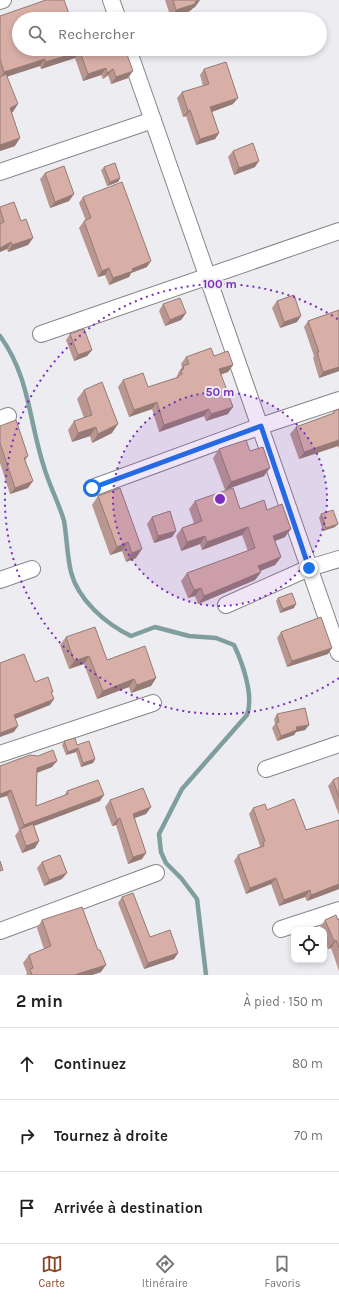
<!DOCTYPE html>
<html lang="fr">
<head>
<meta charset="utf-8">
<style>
  body { margin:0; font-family:Karla,sans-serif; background:#f2f2f2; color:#202124 }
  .controls { position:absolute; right:12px; bottom:12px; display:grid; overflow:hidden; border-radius:8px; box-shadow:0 2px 6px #0003 }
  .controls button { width:36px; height:36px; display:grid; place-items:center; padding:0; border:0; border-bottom:1px solid #e0e0e0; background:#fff; color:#202124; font:20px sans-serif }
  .stop { position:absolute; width:12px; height:12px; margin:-9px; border:3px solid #1a73e8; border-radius:50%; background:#fff }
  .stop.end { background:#1a73e8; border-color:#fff; box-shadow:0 1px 4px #0008 }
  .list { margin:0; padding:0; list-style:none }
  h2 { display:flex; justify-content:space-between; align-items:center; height:52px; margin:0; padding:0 16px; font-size:17px }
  h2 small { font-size:13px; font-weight:400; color:#757577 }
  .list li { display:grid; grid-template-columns:26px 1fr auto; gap:12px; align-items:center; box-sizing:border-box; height:72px; padding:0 16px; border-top:1px solid #e0e0e0 }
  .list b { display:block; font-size:15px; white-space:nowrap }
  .list em { font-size:13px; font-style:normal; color:#757577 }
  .icon { flex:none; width:22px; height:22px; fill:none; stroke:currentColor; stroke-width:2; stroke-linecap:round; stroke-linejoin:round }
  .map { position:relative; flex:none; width:339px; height:975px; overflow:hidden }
  .search { position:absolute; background:#fff; box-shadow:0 2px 6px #0003; left:12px; right:12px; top:12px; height:44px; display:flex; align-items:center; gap:10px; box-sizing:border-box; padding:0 14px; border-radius:22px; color:#757577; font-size:15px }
  .sheet { height:268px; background:#fff }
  nav { display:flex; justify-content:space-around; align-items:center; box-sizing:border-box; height:56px; border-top:1px solid #e0e0e0; background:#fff; font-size:11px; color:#757577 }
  nav a { display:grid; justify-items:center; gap:2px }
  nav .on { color:#8b4323 }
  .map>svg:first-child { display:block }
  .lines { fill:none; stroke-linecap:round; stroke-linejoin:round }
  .stream { stroke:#7f9e9e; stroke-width:4.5 }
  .street-casing { stroke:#86858a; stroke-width:18 }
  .street { stroke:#fff; stroke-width:16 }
  .wall { fill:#b99690 }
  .shaded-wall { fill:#967a75 }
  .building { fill:#d7afa7; stroke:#967a75 }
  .route { stroke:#1a73e8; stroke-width:5 }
  .ring { fill:none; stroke:#7b2cbf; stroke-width:2; stroke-dasharray:2 4 }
  .centre { fill:#7b2cbf; stroke:#edecf1; stroke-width:2 }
  .ring-label { font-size:12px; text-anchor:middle; font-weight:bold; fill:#7b2cbf; stroke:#edecf1; stroke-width:4; stroke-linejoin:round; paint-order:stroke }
</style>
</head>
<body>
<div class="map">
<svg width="339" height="975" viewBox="0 0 339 975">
  <rect width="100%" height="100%" fill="#edecf1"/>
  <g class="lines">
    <path class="stream" d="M0,336C30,377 29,422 44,467C49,485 59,503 64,521C67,538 67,556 71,572C78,600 106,624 131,636L155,627L189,636L216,638L234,645C243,664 254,696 247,715L182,789L159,834L161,852L166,863L181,878L197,899L206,975"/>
    <g class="street-casing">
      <g id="street">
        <polyline points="111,0 118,19"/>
        <polyline points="0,1 3,0"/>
        <polyline points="128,49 339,653"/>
        <polyline points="0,172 153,120"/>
        <polyline points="41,334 339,231"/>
        <polyline points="0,419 8,416"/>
        <polyline points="92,488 261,426 339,400"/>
        <polyline points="0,580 32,569"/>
        <polyline points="226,605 309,568 339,559"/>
        <polyline points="0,754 153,703"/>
        <polyline points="266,769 339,744"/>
        <polyline points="281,929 339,910"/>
        <polyline points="0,931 156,873"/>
      </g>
    </g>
    <use href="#street" class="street"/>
  </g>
  <g class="wall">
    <polygon points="165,0 200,0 195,7 193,8 190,11 171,18"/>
    <polygon points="0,16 19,19 125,49 128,78 111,84 108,75 103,79 101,75 83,81 75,58 41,69 40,66 7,76 13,112 12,112 15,146 0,151"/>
    <polygon points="204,69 233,104 212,112 219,133 215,139 196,145 186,116 183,117 177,98 182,92 203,86 200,75"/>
    <polygon points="233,151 255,167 234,175 228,157"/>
    <polygon points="104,167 120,178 118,182 107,186 101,170"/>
    <polygon points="45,173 74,194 69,201 50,208 40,179"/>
    <polygon points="83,197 147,267 131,273 129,277 109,285 105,275 98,277 79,228 84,221 86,221 79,203"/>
    <polygon points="0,207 21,221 33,238 28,245 8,252 7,249 0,252"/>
    <polygon points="277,301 297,322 280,328 272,308"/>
    <polygon points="163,304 186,313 181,320 165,326 159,311"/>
    <polygon points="339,310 339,371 319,378 313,358 314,356 304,327 308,321"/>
    <polygon points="70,334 92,350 87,356 74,361 66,340"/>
    <polygon points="214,356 233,365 228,372 221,374 228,414 206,421 204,416 159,432 152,409 129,417 118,387 123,380 148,387 176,378 178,374 178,373 182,367 181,364 186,357"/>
    <polygon points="84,390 112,433 92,443 90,436 72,442 68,430 74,421 84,418 77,399"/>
    <polygon points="339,409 339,449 338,446 299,459 290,434 296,427 331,415 334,411"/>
    <polygon points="0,426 28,456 25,461 28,488 10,494 0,463"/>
    <polygon points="219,449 250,451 264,476 225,490 213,458"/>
    <polygon points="120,488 136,558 126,562 122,551 110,555 92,505 98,496"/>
    <polygon points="195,501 240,509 267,510 285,537 275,541 281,557 275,565 260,571 261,572 255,580 198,604 195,596 188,598 181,581 187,573 248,551 242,535 202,550 200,544 181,551 176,536 182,528 194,523 189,509"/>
    <polygon points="321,514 335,527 323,531 319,518"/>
    <polygon points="152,517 176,531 172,537 154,543 147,524"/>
    <polygon points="278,598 294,608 280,613 276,601"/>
    <polygon points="281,632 328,654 287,667 277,638"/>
    <polygon points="66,637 107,660 156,678 151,686 131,693 129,687 97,699 84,664 69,669 60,645"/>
    <polygon points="277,714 309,725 305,730 296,732 294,735 277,741 272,728 275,724 274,719"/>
    <polygon points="64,741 77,745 95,759 93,763 81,767 76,752 66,755 62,745"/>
    <polygon points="0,766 52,767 37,773 36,806 64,796 67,791 100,801 34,826 39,841 35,848 22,853 15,836 19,830 7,796"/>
    <polygon points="339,777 339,815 328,786 333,780"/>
    <polygon points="110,800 151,807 146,814 135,818 142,859 128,864 116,825 112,826 105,807"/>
    <polygon points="253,808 267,810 306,830 339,820 339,889 307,901 305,897 279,906 271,884 246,894 234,861 238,855 259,847 260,846 249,814"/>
    <polygon points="42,862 62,879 44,886 37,868"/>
    <polygon points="122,897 150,937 178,953 174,959 144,969 118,903"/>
    <polygon points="339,919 339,971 331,948 328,949 324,938 324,930 321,930 320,927 325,920"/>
    <polygon points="42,920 101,972 92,975 26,975 27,973 23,963 29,955 44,949 37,928"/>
  </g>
  <g class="shaded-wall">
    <polygon points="200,0 195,7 193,8 190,11 171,18 176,10 195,2"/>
    <polygon points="80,52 75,58 41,69 45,62"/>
    <polygon points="45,59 40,66 0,79 4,72"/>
    <polygon points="106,68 101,75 83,81 88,74"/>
    <polygon points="113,69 108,75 103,79 107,73"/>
    <polygon points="133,71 128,78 111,84 116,77"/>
    <polygon points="238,98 233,104 206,114 210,107"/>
    <polygon points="18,104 13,112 5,115 10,108"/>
    <polygon points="190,110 186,116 183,117 188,111"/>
    <polygon points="219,133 215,139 196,145 200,139"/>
    <polygon points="20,138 15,146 0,151 0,145"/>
    <polygon points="259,161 255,167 234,175 239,168"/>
    <polygon points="120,178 118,182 107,186 110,182"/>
    <polygon points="74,194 69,201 50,208 55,202"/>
    <polygon points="33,238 28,245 8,252 12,245"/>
    <polygon points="11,242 7,249 0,252 0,248"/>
    <polygon points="151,261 147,267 131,273 129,277 109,285 113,278 132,269"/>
    <polygon points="109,268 105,275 98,277 102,271"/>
    <polygon points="186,313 181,320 165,326 170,320"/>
    <polygon points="301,316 297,322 280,328 284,322"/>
    <polygon points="92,350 87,356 74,361 78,355"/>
    <polygon points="233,365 228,372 214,377 219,369"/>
    <polygon points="339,367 339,371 319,378 323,372"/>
    <polygon points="157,402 152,409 129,417 134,410"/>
    <polygon points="233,407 228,414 206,421 211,414"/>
    <polygon points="209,409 204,416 159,432 164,425"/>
    <polygon points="118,424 112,433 92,443 98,434"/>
    <polygon points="96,427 90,436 72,442 78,433"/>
    <polygon points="339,440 339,444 338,446 299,459 304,452"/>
    <polygon points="270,468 264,476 225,490 231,482"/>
    <polygon points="33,481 28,488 10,494 15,488"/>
    <polygon points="338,524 335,527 323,531 326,528"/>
    <polygon points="248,527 242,535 202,550 207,542"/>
    <polygon points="291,529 285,537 267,544 273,536"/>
    <polygon points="176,531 172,537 154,543 158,536"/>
    <polygon points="205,536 200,544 181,551 187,542"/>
    <polygon points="128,542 122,551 110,555 117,547"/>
    <polygon points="142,549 136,558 126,562 132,553"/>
    <polygon points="281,557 275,565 252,574 258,566"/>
    <polygon points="261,572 255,580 198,604 204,596"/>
    <polygon points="201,588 195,596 188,598 194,590"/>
    <polygon points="296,604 294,608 280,613 283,609"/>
    <polygon points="332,648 328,654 287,667 292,661"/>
    <polygon points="89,656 84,664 69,669 74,661"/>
    <polygon points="156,678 151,686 131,693 137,685"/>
    <polygon points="134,679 129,687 97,699 103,691"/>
    <polygon points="54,699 50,705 10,721 14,715"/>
    <polygon points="309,725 305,730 296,732 294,735 277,741 281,736 296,727"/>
    <polygon points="18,726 14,732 0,737 0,733"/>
    <polygon points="78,748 76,752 66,755 68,752"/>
    <polygon points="95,759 93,763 81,767 83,763"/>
    <polygon points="57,761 52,767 33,774 37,768"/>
    <polygon points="11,790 7,796 0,798 0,794"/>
    <polygon points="104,795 100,801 20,831 24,825"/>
    <polygon points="151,807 146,814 129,820 133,814"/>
    <polygon points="120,818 116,825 112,826 117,820"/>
    <polygon points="39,841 35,848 22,853 26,846"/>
    <polygon points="146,853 142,859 128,864 133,857"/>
    <polygon points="67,873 62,879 44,886 49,880"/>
    <polygon points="276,878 271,884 246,894 250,888"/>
    <polygon points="339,884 339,889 307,901 311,895"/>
    <polygon points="310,890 305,897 279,906 284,900"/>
    <polygon points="336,940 331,948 328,949 334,941"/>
    <polygon points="178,953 174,959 144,969 148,963"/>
    <polygon points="106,965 101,972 92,975 74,975"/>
  </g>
  <g class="building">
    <polygon points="46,0 64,0 71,19 19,19 19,49 125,49 133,71 116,77 113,69 107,73 106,68 88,74 80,52 45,62 45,59 4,72 0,59 0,16"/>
    <polygon points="173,0 199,0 195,2 195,4 176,10"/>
    <polygon points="104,17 104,19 97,19"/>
    <polygon points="226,62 238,98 210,107 219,133 200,139 190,110 188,111 182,92 209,84 204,69"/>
    <polygon points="6,74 18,104 10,108 20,138 0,145 0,77"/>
    <polygon points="253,143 259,161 239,168 233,151"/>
    <polygon points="115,163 120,178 110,182 104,167"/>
    <polygon points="64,166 74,194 55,202 45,173"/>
    <polygon points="122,182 151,261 132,269 133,271 113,278 109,268 102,271 84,221 91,218 83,197"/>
    <polygon points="14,202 21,221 26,219 33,238 12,245 11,242 0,248 0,224 4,222 0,209 0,207"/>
    <polygon points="294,295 301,316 284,322 277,301"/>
    <polygon points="180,298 186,313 170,320 163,304"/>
    <polygon points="339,310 339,367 323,372 317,352 319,352 308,321"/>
    <polygon points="84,329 92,350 78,355 70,334"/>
    <polygon points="211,348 214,356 228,351 233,365 219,369 233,407 211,414 209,409 164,425 157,402 134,410 123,380 143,373 148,387 179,377 178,376 182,374 181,370 184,369 183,366 189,364 186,357"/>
    <polygon points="102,382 118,424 98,434 96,427 78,433 74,421 92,415 84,390"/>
    <polygon points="339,409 339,440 304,452 296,427 334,413 334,411"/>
    <polygon points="16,420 28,456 24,458 33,481 15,488 0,443 0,426"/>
    <polygon points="246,440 250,451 263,447 270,468 231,482 219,449"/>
    <polygon points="120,488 142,549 132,553 128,542 117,547 98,496"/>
    <polygon points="233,488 240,509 264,500 267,510 282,504 291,529 273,536 281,557 258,566 261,572 204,596 201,588 194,590 187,573 255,548 248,527 207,542 205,536 187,542 182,528 202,521 195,501"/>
    <polygon points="333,510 338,524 326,528 321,514"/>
    <polygon points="170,511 176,531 158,536 152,517"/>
    <polygon points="292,593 296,604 283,609 278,598"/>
    <polygon points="321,617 332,648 292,661 281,632"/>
    <polygon points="95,627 107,660 145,646 156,678 137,685 134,679 103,691 89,656 74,661 66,637"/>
    <polygon points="24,654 35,682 48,677 53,692 51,692 54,699 14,715 18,726 0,733 0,663"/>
    <polygon points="305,708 309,725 296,727 297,730 281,736 276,723 279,722 277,714"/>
    <polygon points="75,738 77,745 89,741 95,759 83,763 78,748 68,752 64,741"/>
    <polygon points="53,750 57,761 37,768 36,806 68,794 67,791 98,780 104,795 24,825 11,790 0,794 0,766 30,755 38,756"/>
    <polygon points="339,777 339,797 333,780"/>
    <polygon points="143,788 151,807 133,814 146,853 133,857 120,818 117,820 110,800"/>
    <polygon points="294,799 306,830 339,820 339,884 311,895 310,890 284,900 276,878 250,888 238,855 264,846 263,842 265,841 253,808 265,804 267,810"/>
    <polygon points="33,824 39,841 26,846 20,829"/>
    <polygon points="60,855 67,873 49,880 42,862"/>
    <polygon points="0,861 3,870 0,871"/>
    <polygon points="133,893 150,937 170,930 178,953 148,963 122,897"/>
    <polygon points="82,907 98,950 100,950 106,965 74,975 32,975 30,969 33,968 29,955 51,946 42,920"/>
    <polygon points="336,915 338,920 339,919 339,948 336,940 334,941 325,920"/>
  </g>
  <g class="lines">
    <polyline class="route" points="92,488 261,426 309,568"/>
  </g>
  <circle cx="220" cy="499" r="107" fill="#7b2cbf" fill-opacity=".12"/>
  <g class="ring">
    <circle cx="220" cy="499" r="107"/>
    <path d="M339 678A215 215 0 1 1 339 320"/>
  </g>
  <circle cx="220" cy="499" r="6" class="centre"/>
  <g class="ring-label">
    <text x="220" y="288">100 m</text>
    <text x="220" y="396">50 m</text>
  </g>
</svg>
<div class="controls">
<button><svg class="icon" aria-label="locate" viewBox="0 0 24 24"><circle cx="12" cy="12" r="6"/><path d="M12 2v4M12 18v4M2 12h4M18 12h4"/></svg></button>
</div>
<div class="stop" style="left:92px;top:488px"></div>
<div class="stop end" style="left:309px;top:568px"></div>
<div class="search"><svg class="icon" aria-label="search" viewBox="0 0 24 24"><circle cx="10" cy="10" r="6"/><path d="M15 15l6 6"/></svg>Rechercher</div>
</div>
<section class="sheet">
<h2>2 min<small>À pied · 150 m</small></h2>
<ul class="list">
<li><svg class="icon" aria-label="ahead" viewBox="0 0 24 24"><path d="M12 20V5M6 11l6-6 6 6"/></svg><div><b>Continuez</b></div><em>80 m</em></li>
<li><svg class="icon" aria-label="right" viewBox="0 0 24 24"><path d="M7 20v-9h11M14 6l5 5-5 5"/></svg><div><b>Tournez à droite</b></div><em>70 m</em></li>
<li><svg class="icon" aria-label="arrive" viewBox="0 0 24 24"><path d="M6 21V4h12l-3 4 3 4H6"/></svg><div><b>Arrivée à destination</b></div></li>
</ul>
</section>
<nav>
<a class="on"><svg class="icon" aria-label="map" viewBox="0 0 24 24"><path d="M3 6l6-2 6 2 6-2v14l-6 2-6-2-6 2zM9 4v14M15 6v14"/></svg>Carte</a>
<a><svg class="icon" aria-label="directions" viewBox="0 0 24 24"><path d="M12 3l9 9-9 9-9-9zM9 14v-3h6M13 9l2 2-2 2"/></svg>Itinéraire</a>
<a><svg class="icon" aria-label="saved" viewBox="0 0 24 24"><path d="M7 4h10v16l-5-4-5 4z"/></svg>Favoris</a>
</nav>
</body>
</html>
